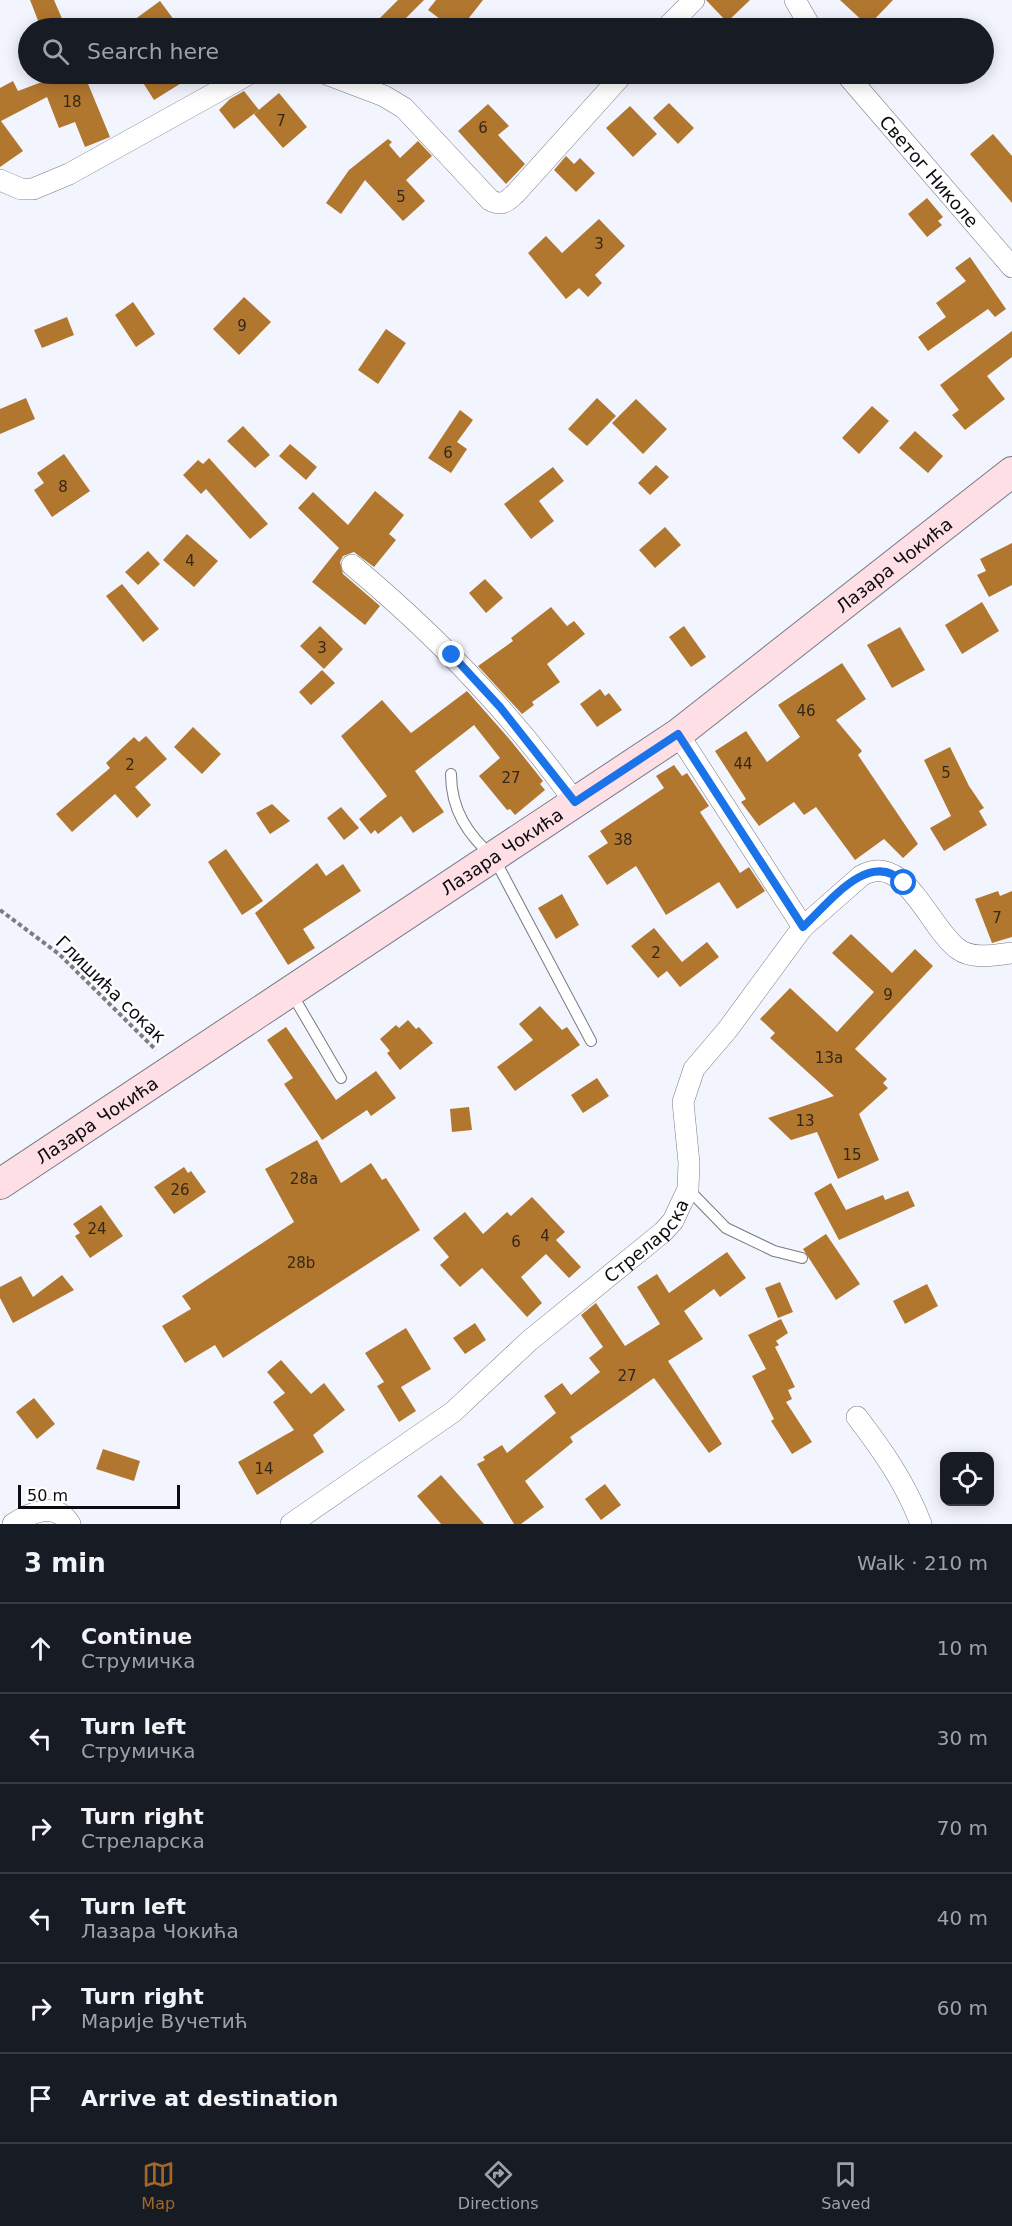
<!DOCTYPE html>
<html lang="en">
<head>
<meta charset="utf-8">
<style>
  body { margin:0; font-family:"DejaVu Sans",sans-serif; background:#242831; color:#f1f3f6 }
  .controls { position:absolute; right:18px; bottom:18px; display:grid; overflow:hidden; border-radius:12px; box-shadow:0 3px 15px #0003 }
  .controls button { width:54px; height:54px; display:grid; place-items:center; padding:0; border:0; border-bottom:2px solid #363941; background:#171b24; color:#f1f3f6; font:30px sans-serif }
  .scale { position:absolute; left:18px; bottom:15px; width:162px; box-sizing:border-box; padding-left:6px; border:3px solid #0b0c0f; border-top:0; font-size:16px; line-height:21px; white-space:nowrap; color:#0b0c0f; -webkit-text-stroke:4px #fff; paint-order:stroke }
  .stop { position:absolute; width:18px; height:18px; margin:-14px; border:4px solid #1a73e8; border-radius:50%; background:#fff }
  .stop.end { background:#1a73e8; border-color:#fff; box-shadow:0 2px 6px #0008 }
  .list { margin:0; padding:0; list-style:none }
  h2 { display:flex; justify-content:space-between; align-items:center; height:78px; margin:0; padding:0 24px; font-size:26px }
  h2 small { font-size:20px; font-weight:400; color:#9ea1a6 }
  .list li { display:grid; grid-template-columns:39px 1fr auto; gap:18px; align-items:center; box-sizing:border-box; height:90px; padding:0 24px; border-top:2px solid #363941 }
  .list b { display:block; font-size:22px; white-space:nowrap }
  .list p { margin:0; font-size:20px; white-space:nowrap; color:#9ea1a6 }
  .list em { font-size:20px; font-style:normal; color:#9ea1a6 }
  .icon { flex:none; width:33px; height:33px; fill:none; stroke:currentColor; stroke-width:2; stroke-linecap:round; stroke-linejoin:round }
  .map { position:relative; flex:none; width:1012px; height:1524px; overflow:hidden }
  .search { position:absolute; background:#171b24; box-shadow:0 3px 15px #0003; left:18px; right:18px; top:18px; height:66px; display:flex; align-items:center; gap:15px; box-sizing:border-box; padding:0 21px; border-radius:33px; color:#9ea1a6; font-size:22px }
  .sheet { height:618px; background:#171b24 }
  nav { display:flex; justify-content:space-around; align-items:center; box-sizing:border-box; height:84px; border-top:2px solid #363941; background:#171b24; font-size:16px; color:#9ea1a6 }
  nav a { display:grid; justify-items:center; gap:3px }
  nav .on { color:#a16627 }
  .map>svg:first-child { display:block }
  .building { fill:#b2772f }
  .lines { fill:none; stroke-linecap:round; stroke-linejoin:round }
  .lane-casing { stroke:#787b84; stroke-width:12 }
  .street-casing { stroke:#787b84; stroke-width:22 }
  .secondary-casing { stroke:#787b84; stroke-width:32 }
  .path { stroke:#7b7d83; stroke-width:4; stroke-dasharray:4.5 3; stroke-linecap:butt }
  .lane { stroke:#fff; stroke-width:10 }
  .street { stroke:#fff; stroke-width:21 }
  .secondary { stroke:#ffdfe6; stroke-width:30 }
  .route { stroke:#1a73e8; stroke-width:8 }
  .labels { text-anchor:middle; dominant-baseline:central; stroke-width:5; stroke-linejoin:round; paint-order:stroke }
  .number-label { font-size:15px; fill:#352717 }
  .street-label { font-size:18px; fill:#0b0c0f; stroke:#fff }
</style>
</head>
<body>
<div class="map">
<svg width="1012" height="1524" viewBox="0 0 1012 1524">
  <rect width="100%" height="100%" fill="#f3f5fe"/>
  <g class="building">
    <polygon points="30,0 54,0 66,28 41,28"/>
    <polygon points="398,0 424,0 396,28 370,28"/>
    <polygon points="436,0 483,0 461,28 452,28 428,10"/>
    <polygon points="706,0 750,0 727,22"/>
    <polygon points="840,0 893,0 868,26"/>
    <polygon points="160,1 180,28 123,28"/>
    <polygon points="63,74 84,74 110,137 85,147 75,122 59,128 47,97 1,121 23,151 0,167 0,88 13,81 18,91"/>
    <polygon points="154,74 196,74 154,100 142,81"/>
    <polygon points="244,91 259,110 234,129 219,110 230,99"/>
    <polygon points="279,93 307,127 283,148 254,114"/>
    <polygon points="669,103 694,128 678,144 653,118"/>
    <polygon points="488,104 509,126 498,135 525,164 506,184 458,131"/>
    <polygon points="630,106 657,134 633,157 606,128"/>
    <polygon points="993,134 1012,156 1012,203 970,154"/>
    <polygon points="388,139 392,142 389,145 400,158 418,141 432,156 406,180 425,201 403,221 365,180 341,214 326,203 349,170"/>
    <polygon points="566,156 574,164 580,158 595,173 576,192 554,170"/>
    <polygon points="927,198 943,217 938,221 942,225 927,237 908,214"/>
    <polygon points="599,219 625,246 595,275 602,283 588,297 579,288 566,299 528,253 546,236 562,253"/>
    <polygon points="970,257 1006,309 995,317 988,309 928,351 918,337 946,317 936,303 966,281 955,268"/>
    <polygon points="244,297 271,322 239,355 213,329"/>
    <polygon points="133,302 155,334 136,347 115,315"/>
    <polygon points="67,317 74,335 42,348 34,330"/>
    <polygon points="386,329 406,343 378,384 358,370"/>
    <polygon points="1012,331 1012,357 987,376 1005,399 965,430 952,415 959,410 940,385"/>
    <polygon points="26,398 35,419 0,434 0,409"/>
    <polygon points="597,398 616,416 587,446 568,429"/>
    <polygon points="636,399 667,429 643,454 612,423"/>
    <polygon points="872,406 889,421 859,454 842,438"/>
    <polygon points="460,410 473,420 457,442 467,449 451,473 428,458"/>
    <polygon points="243,426 270,455 255,468 227,441"/>
    <polygon points="915,431 943,456 928,473 899,448"/>
    <polygon points="290,444 317,467 306,480 279,456"/>
    <polygon points="64,454 90,491 52,517 34,490 44,483 37,473"/>
    <polygon points="209,458 268,524 250,539 206,489 201,494 183,475 198,460 203,464"/>
    <polygon points="656,465 669,477 650,495 638,483"/>
    <polygon points="553,467 564,481 539,501 554,521 531,539 504,504"/>
    <polygon points="375,491 404,515 389,534 396,540 374,567 354,552 343,556 340,562 343,574 380,606 365,625 312,582 339,548 298,508 313,492 348,525"/>
    <polygon points="665,527 681,545 655,568 639,550"/>
    <polygon points="187,534 218,561 194,587 163,560"/>
    <polygon points="1012,543 1012,585 989,597 977,575 986,571 980,559"/>
    <polygon points="148,551 160,564 138,585 125,572"/>
    <polygon points="485,579 503,598 486,613 469,593"/>
    <polygon points="122,584 159,629 143,642 106,596"/>
    <polygon points="982,602 999,631 962,654 945,625"/>
    <polygon points="551,607 567,626 574,621 585,634 547,664 560,682 532,702 534,705 522,714 478,666 513,641 511,638"/>
    <polygon points="320,626 343,649 324,669 300,646"/>
    <polygon points="684,626 706,657 691,667 669,637"/>
    <polygon points="900,627 925,670 892,688 867,645"/>
    <polygon points="842,663 866,699 836,720 862,751 858,755 918,844 903,858 884,839 855,860 816,807 804,815 794,802 759,826 741,802 746,799 715,751 746,731 767,762 800,737 778,705"/>
    <polygon points="322,670 335,683 311,705 299,692"/>
    <polygon points="600,689 605,696 609,693 622,710 597,727 580,704"/>
    <polygon points="467,691 511,741 543,781 540,784 545,790 515,815 510,809 507,810 479,776 500,758 474,725 415,771 444,812 413,833 401,816 378,834 375,830 371,834 359,819 387,796 341,736 382,700 411,733"/>
    <polygon points="193,727 221,754 202,774 174,747"/>
    <polygon points="146,736 167,759 135,787 151,805 137,818 115,794 72,832 56,814 110,768 106,763 134,737 139,742"/>
    <polygon points="950,747 969,786 984,808 979,811 987,825 944,851 930,828 951,816 924,760"/>
    <polygon points="674,765 682,776 687,773 709,806 700,812 740,873 749,867 765,891 737,909 719,882 666,915 636,866 607,885 588,856 608,843 600,831 664,788 656,776"/>
    <polygon points="272,804 290,821 270,834 256,813"/>
    <polygon points="341,807 359,828 344,840 327,818"/>
    <polygon points="226,849 263,901 242,915 208,862"/>
    <polygon points="317,863 326,876 343,864 361,891 303,929 315,948 288,965 255,913"/>
    <polygon points="998,891 1000,896 1012,891 1012,937 992,943 975,899"/>
    <polygon points="562,894 579,925 556,939 538,908"/>
    <polygon points="654,928 682,962 707,942 719,957 680,987 667,971 658,978 631,946"/>
    <polygon points="851,934 892,973 915,949 933,966 855,1049 887,1079 883,1083 888,1088 859,1114 879,1160 838,1179 817,1132 791,1140 768,1118 834,1096 770,1038 775,1033 760,1019 790,988 837,1032 874,992 832,953"/>
    <polygon points="540,1006 562,1030 567,1027 580,1045 515,1091 497,1067 533,1040 519,1024"/>
    <polygon points="408,1020 416,1029 419,1027 433,1043 400,1070 387,1053 390,1051 380,1039 396,1025 399,1028"/>
    <polygon points="286,1027 336,1100 376,1071 396,1098 371,1116 367,1110 322,1140 284,1084 293,1078 267,1040"/>
    <polygon points="597,1078 609,1096 583,1113 571,1095"/>
    <polygon points="469,1107 472,1130 452,1132 450,1109"/>
    <polygon points="317,1140 341,1183 371,1163 382,1180 386,1178 420,1230 223,1358 215,1345 185,1363 162,1326 191,1309 182,1296 294,1222 265,1169"/>
    <polygon points="184,1167 188,1173 191,1171 206,1192 174,1214 154,1187"/>
    <polygon points="831,1183 846,1210 883,1195 885,1200 908,1191 915,1206 839,1240 814,1193"/>
    <polygon points="532,1197 565,1232 556,1240 581,1267 569,1278 546,1254 521,1277 542,1303 527,1317 482,1268 460,1287 440,1265 449,1257 433,1238 465,1212 483,1234 507,1212 511,1216"/>
    <polygon points="101,1205 123,1236 90,1258 75,1236 80,1233 73,1224"/>
    <polygon points="826,1234 860,1284 836,1300 803,1249"/>
    <polygon points="727,1252 746,1278 720,1297 714,1289 684,1311 703,1339 668,1361 722,1444 709,1453 654,1378 570,1437 573,1442 525,1481 544,1507 521,1524 514,1524 477,1464 485,1460 483,1457 502,1445 507,1453 556,1413 544,1396 562,1383 571,1395 600,1372 589,1358 603,1347 581,1315 596,1303 625,1346 660,1324 637,1287 657,1274 669,1293"/>
    <polygon points="62,1275 74,1290 13,1323 0,1298 0,1287 21,1276 33,1297"/>
    <polygon points="780,1282 793,1312 778,1318 765,1288"/>
    <polygon points="927,1284 938,1306 905,1324 893,1301"/>
    <polygon points="781,1319 788,1333 776,1341 779,1345 775,1347 795,1387 788,1390 792,1399 786,1402 812,1442 792,1454 771,1421 774,1419 752,1376 766,1369 748,1335"/>
    <polygon points="475,1323 486,1340 465,1354 453,1338"/>
    <polygon points="406,1328 431,1369 401,1387 416,1411 399,1422 377,1386 384,1382 365,1353"/>
    <polygon points="281,1360 311,1394 324,1383 345,1410 313,1435 324,1452 257,1495 238,1462 294,1430 273,1402 285,1393 267,1372"/>
    <polygon points="34,1398 55,1424 37,1439 16,1412"/>
    <polygon points="103,1449 140,1461 134,1481 96,1469"/>
    <polygon points="441,1475 484,1524 441,1524 417,1496"/>
    <polygon points="605,1484 621,1505 601,1520 585,1499"/>
  </g>
  <g class="lines">
    <g class="lane-casing">
      <g id="lane">
        <path d="M451,774C451,810 468,835 494,858L591,1041"/>
        <polyline points="292,994 341,1078"/>
        <polyline points="688,1189 726,1228 774,1251 802,1258"/>
      </g>
    </g>
    <g class="street-casing">
      <g id="street">
        <polyline points="795,0 811,28"/>
        <polyline points="666,28 694,0"/>
        <path d="M326,74L384,96L404,108L490,200C503,207 507,201 516,193L623,74"/>
        <path id="s1" d="M846,74L1012,267"/>
        <polyline points="0,180 21,189 33,189 69,174 249,74"/>
        <path d="M352,565C436,635 511,713 575,802"/>
        <path d="M803,927L861,876C904,850 929,928 958,949C973,960 995,955 1012,953"/>
        <path d="M857,1417C883,1451 906,1484 921,1524"/>
        <path d="M13,1524C31,1512 56,1501 70,1524"/>
        <path id="s2" d="M291,1524L453,1412L529,1341L663,1232L673,1221L688,1189L689,1163L683,1102L694,1069L728,1029L803,927L678,734"/>
      </g>
    </g>
    <g class="secondary-casing">
      <g id="secondary">
        <path id="s3" d="M0,1184L678,734L1012,472"/>
      </g>
    </g>
    <polyline class="path" points="0,910 59,954 156,1050"/>
    <use href="#lane" class="lane"/>
    <use href="#street" class="street"/>
    <use href="#secondary" class="secondary"/>
  </g>
  <g class="lines">
    <path class="route" d="M452,655L500,707L575,802L678,734L803,927C828,904 870,847 904,883"/>
  </g>
  <g class="labels">
    <g class="number-label">
      <text x="72" y="102">18</text>
      <text x="281" y="121">7</text>
      <text x="483" y="128">6</text>
      <text x="401" y="197">5</text>
      <text x="599" y="244">3</text>
      <text x="242" y="326">9</text>
      <text x="448" y="453">6</text>
      <text x="63" y="487">8</text>
      <text x="190" y="561">4</text>
      <text x="322" y="648">3</text>
      <text x="806" y="711">46</text>
      <text x="743" y="764">44</text>
      <text x="130" y="765">2</text>
      <text x="946" y="773">5</text>
      <text x="511" y="778">27</text>
      <text x="623" y="840">38</text>
      <text x="997" y="918">7</text>
      <text x="656" y="953">2</text>
      <text x="888" y="995">9</text>
      <text x="829" y="1058">13a</text>
      <text x="805" y="1121">13</text>
      <text x="852" y="1155">15</text>
      <text x="304" y="1179">28a</text>
      <text x="180" y="1190">26</text>
      <text x="97" y="1229">24</text>
      <text x="545" y="1236">4</text>
      <text x="516" y="1242">6</text>
      <text x="301" y="1263">28b</text>
      <text x="627" y="1376">27</text>
      <text x="264" y="1469">14</text>
    </g>
    <g class="street-label">
      <text stroke="none"><textPath href="#s1" startOffset="128">Светог Николе</textPath></text>
      <text stroke="none"><textPath href="#s3" startOffset="1088">Лазара Чокића</textPath></text>
      <text stroke="none"><textPath href="#s3" startOffset="602">Лазара Чокића</textPath></text>
      <text transform="translate(111 989) rotate(44)">Глишића сокак</text>
      <text stroke="none"><textPath href="#s3" startOffset="116">Лазара Чокића</textPath></text>
      <text stroke="none"><textPath href="#s2" startOffset="456">Стреларска</textPath></text>
    </g>
  </g>
</svg>
<div class="controls">
<button><svg class="icon" aria-label="locate" viewBox="0 0 24 24"><circle cx="12" cy="12" r="6"/><path d="M12 2v4M12 18v4M2 12h4M18 12h4"/></svg></button>
</div>
<div class="scale">50 m</div>
<div class="stop" style="left:904px;top:883px"></div>
<div class="stop end" style="left:452px;top:655px"></div>
<div class="search"><svg class="icon" aria-label="search" viewBox="0 0 24 24"><circle cx="10" cy="10" r="6"/><path d="M15 15l6 6"/></svg>Search here</div>
</div>
<section class="sheet">
<h2>3 min<small>Walk · 210 m</small></h2>
<ul class="list">
<li><svg class="icon" aria-label="ahead" viewBox="0 0 24 24"><path d="M12 20V5M6 11l6-6 6 6"/></svg><div><b>Continue</b><p>Струмичка</p></div><em>10 m</em></li>
<li><svg class="icon" aria-label="left" viewBox="0 0 24 24"><path d="M17 20v-9H6M10 6l-5 5 5 5"/></svg><div><b>Turn left</b><p>Струмичка</p></div><em>30 m</em></li>
<li><svg class="icon" aria-label="right" viewBox="0 0 24 24"><path d="M7 20v-9h11M14 6l5 5-5 5"/></svg><div><b>Turn right</b><p>Стреларска</p></div><em>70 m</em></li>
<li><svg class="icon" aria-label="left" viewBox="0 0 24 24"><path d="M17 20v-9H6M10 6l-5 5 5 5"/></svg><div><b>Turn left</b><p>Лазара Чокића</p></div><em>40 m</em></li>
<li><svg class="icon" aria-label="right" viewBox="0 0 24 24"><path d="M7 20v-9h11M14 6l5 5-5 5"/></svg><div><b>Turn right</b><p>Марије Вучетић</p></div><em>60 m</em></li>
<li><svg class="icon" aria-label="arrive" viewBox="0 0 24 24"><path d="M6 21V4h12l-3 4 3 4H6"/></svg><div><b>Arrive at destination</b></div></li>
</ul>
</section>
<nav>
<a class="on"><svg class="icon" aria-label="map" viewBox="0 0 24 24"><path d="M3 6l6-2 6 2 6-2v14l-6 2-6-2-6 2zM9 4v14M15 6v14"/></svg>Map</a>
<a><svg class="icon" aria-label="directions" viewBox="0 0 24 24"><path d="M12 3l9 9-9 9-9-9zM9 14v-3h6M13 9l2 2-2 2"/></svg>Directions</a>
<a><svg class="icon" aria-label="saved" viewBox="0 0 24 24"><path d="M7 4h10v16l-5-4-5 4z"/></svg>Saved</a>
</nav>
</body>
</html>
